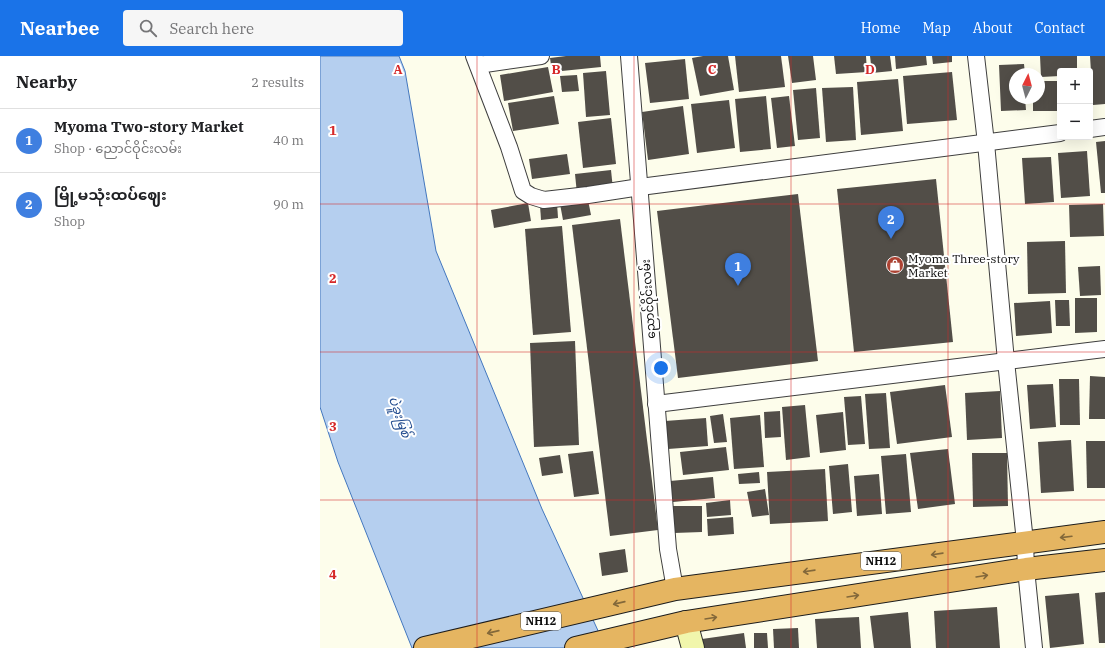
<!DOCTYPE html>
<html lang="en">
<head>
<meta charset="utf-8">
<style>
  body { margin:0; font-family:"IBM Plex Serif","Noto Sans Myanmar",serif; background:#f6f6f6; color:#202124 }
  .controls { position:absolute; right:12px; top:12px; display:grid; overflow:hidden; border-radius:4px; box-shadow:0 4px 16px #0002 }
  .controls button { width:36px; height:36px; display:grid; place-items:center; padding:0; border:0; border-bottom:1px solid #e0e0e0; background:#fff; color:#202124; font:20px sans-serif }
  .compass { position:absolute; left:689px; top:12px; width:36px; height:36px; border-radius:50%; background:#fff; box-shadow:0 4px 16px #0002; rotate:6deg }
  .you { position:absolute; left:341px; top:312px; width:14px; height:14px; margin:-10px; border:3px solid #fff; border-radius:50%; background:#1a73e8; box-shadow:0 0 0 6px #1a73e833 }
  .badge { display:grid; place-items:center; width:26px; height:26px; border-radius:50%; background:#1a73e8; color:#fff; font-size:13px; font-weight:700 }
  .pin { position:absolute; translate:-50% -33px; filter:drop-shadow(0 1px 2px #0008) }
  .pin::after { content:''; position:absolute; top:21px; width:14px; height:12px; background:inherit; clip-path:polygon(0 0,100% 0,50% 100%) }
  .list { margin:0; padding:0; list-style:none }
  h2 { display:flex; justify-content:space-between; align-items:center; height:52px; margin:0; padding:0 16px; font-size:17px }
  h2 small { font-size:13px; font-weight:400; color:#757577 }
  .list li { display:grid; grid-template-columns:26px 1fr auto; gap:12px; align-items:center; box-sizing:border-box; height:64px; padding:0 16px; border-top:1px solid #e0e0e0 }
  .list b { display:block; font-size:15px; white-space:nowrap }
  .list p { margin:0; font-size:13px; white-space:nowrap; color:#757577 }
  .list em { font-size:13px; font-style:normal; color:#757577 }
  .icon { flex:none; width:22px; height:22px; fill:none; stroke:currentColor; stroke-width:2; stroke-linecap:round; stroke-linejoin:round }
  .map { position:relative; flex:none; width:785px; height:592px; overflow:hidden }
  header { display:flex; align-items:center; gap:24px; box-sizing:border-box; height:56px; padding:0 20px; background:#1a73e8; color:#fff }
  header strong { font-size:19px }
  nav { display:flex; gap:22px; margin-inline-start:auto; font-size:14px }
  .search { width:280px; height:36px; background:#f6f6f6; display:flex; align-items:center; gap:10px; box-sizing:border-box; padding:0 14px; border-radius:4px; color:#757577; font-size:15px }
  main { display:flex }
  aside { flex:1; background:#fff }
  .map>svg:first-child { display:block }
  .water { fill:#b5cfef; stroke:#4377be }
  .building { fill:#524e48 }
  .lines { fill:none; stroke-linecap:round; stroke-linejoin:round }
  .street-casing { stroke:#3e3e3e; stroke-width:18 }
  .secondary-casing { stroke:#2d2d2d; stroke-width:24 }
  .highway-casing { stroke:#1c1c1c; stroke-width:24 }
  .street { stroke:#fff; stroke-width:16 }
  .secondary { stroke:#f1f6ac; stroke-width:22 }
  .highway { stroke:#e5b561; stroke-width:22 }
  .oneway { stroke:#83683a }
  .grid { fill:none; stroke:#d62828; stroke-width:1; stroke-opacity:0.55 }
  .labels { text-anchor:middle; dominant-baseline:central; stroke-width:4; stroke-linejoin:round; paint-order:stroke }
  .shield { fill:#fff; stroke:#545454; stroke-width:1 }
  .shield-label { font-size:11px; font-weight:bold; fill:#0b0b0b }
  .poi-label { font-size:12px; fill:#0b0b0b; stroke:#fff; text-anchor:start }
  .street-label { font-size:12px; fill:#0b0b0b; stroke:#fff }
  .water-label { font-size:13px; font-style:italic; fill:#224c8f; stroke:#fff }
  .grid-label { font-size:13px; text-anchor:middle; font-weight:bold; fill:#d62828; stroke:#fff; stroke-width:4; stroke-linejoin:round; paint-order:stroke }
</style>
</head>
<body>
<header>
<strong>Nearbee</strong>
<div class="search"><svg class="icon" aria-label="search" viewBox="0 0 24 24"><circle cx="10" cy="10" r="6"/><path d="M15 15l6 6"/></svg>Search here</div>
<nav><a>Home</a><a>Map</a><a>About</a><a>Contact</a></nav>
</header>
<main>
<aside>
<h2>Nearby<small>2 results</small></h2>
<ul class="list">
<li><span class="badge" style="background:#3f7fe0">1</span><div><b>Myoma Two-story Market</b><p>Shop · ညောင်ဝိုင်းလမ်း</p></div><em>40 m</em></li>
<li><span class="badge" style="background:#3f7fe0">2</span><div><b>မြို့မသုံးထပ်ဈေး</b><p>Shop</p></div><em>90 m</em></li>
</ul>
</aside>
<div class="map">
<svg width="785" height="592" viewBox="0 0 785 592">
  <rect width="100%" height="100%" fill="#fdfdeb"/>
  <polygon class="water" points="0,0 79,0 85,15 116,195 222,453 286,592 92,592 18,406 0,351"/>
  <g class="building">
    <polygon points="246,0 280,0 281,11 232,16 230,2"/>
    <polygon points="383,0 408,0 414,34 380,40 372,2"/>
    <polygon points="415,0 461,0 465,31 419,36"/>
    <polygon points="468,0 493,0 496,24 472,27"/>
    <polygon points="514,0 546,0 547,16 516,18"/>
    <polygon points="550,0 570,0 572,15 552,17"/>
    <polygon points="575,0 606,0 607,9 576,13"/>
    <polygon points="612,0 632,0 632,6 613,8"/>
    <polygon points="720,0 757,0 757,15 740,15 740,20 721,21"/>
    <polygon points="770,0 785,0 785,48 773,49"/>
    <polygon points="365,3 369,43 330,47 325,7"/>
    <polygon points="704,8 705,18 695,18 695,42 705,42 706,54 681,55 679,9"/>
    <polygon points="228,11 233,36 184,45 180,19"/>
    <polygon points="286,15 290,59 266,61 263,17"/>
    <polygon points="632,16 637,64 587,68 583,20"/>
    <polygon points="257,19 259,35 242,36 240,20"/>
    <polygon points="578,23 583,75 541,79 537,26"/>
    <polygon points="719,25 740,25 740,55 713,55 713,42 719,42"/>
    <polygon points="533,31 536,84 506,86 502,32"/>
    <polygon points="496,32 500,82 478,84 473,34"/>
    <polygon points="234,40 239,68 193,75 188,47"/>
    <polygon points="446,40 451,93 420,96 415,43"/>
    <polygon points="469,40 475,90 457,92 451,42"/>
    <polygon points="409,44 415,92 377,97 371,48"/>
    <polygon points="363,50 369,98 328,104 322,56"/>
    <polygon points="291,62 296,108 263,112 258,66"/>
    <polygon points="785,85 785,137 781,137 776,86"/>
    <polygon points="767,95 770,140 741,142 738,97"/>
    <polygon points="247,98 250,118 212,123 209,103"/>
    <polygon points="731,101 734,146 705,148 702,102"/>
    <polygon points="291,114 293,133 257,138 255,118"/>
    <polygon points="616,123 633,286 534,296 517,133"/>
    <polygon points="478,138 498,305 358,322 337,155"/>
    <polygon points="268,144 271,159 243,164 240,148"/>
    <polygon points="208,147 211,165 174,172 171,154"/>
    <polygon points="237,147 238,162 221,164 220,149"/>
    <polygon points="783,148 784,180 750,181 749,149"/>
    <polygon points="300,163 338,474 290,480 252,169"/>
    <polygon points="242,170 251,276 213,279 205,173"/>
    <polygon points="745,185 746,237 708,238 707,186"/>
    <polygon points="780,210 781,239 760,240 758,211"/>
    <polygon points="755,242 777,242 777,276 755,277"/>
    <polygon points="735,244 749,244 750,270 736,270"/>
    <polygon points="730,245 732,277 696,280 694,247"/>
    <polygon points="255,285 259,389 214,391 210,287"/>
    <polygon points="770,320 785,321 785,363 769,363"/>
    <polygon points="739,323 759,323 760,369 740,369"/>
    <polygon points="733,328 736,371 710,373 707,329"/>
    <polygon points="625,329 632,381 577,388 570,336"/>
    <polygon points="680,335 682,382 647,384 645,337"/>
    <polygon points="566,337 570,392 549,393 545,338"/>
    <polygon points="541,340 545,388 528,389 524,341"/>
    <polygon points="485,349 490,401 466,404 462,351"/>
    <polygon points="460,355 461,381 445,382 444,356"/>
    <polygon points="523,356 526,394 500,397 496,359"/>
    <polygon points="403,358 407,386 394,387 390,360"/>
    <polygon points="440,359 444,411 414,413 410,362"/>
    <polygon points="386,362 388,390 348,393 345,365"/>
    <polygon points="751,384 754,435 721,437 718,386"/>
    <polygon points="766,385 785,385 785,432 767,432"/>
    <polygon points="406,391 409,414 363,419 360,396"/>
    <polygon points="628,393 635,448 598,453 590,397"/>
    <polygon points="273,395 279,438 254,441 248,398"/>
    <polygon points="652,397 687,397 688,450 653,451"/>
    <polygon points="586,398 591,456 566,458 561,400"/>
    <polygon points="240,399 243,417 222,420 219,402"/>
    <polygon points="528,408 532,456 513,458 509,410"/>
    <polygon points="505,413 508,465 450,468 447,416"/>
    <polygon points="439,416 440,427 419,428 418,418"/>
    <polygon points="559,418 562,458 537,460 534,420"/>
    <polygon points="393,421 395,442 353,446 350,425"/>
    <polygon points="445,433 449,459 432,461 427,436"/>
    <polygon points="410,444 411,459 387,461 386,447"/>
    <polygon points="353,450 382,450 382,476 354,477"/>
    <polygon points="413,461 414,478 388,480 387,463"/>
    <polygon points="305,493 308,516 282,520 279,497"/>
    <polygon points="785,536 785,587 779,587 775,537"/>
    <polygon points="759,537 764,588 730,592 725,540"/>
    <polygon points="677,551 680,592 616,592 614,555"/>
    <polygon points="588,556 591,592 554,592 550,560"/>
    <polygon points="539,561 541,592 497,592 495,563"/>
    <polygon points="478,572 479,592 454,592 453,573"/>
    <polygon points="424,577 426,592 383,592 382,583"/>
    <polygon points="434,577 447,577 448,592 434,592"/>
  </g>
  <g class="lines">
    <g class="street-casing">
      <g id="street">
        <polyline points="154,0 189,91 203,135 211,140 224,144 268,139 320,131 740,77"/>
        <polyline points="309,0 348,493 355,533"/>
        <polyline points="656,0 666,87 686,305 705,486 706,513 714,592"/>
        <polyline points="158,9 221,0"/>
        <polyline points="770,73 785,71"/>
        <polyline points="336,348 785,293"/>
      </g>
    </g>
    <g class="secondary-casing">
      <polyline id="secondary" points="366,566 373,592"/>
    </g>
    <g class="highway-casing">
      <g id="highway">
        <polyline points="105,592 355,533 785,476"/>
        <polyline points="256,592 366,566 706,513 785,504"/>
      </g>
    </g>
    <use href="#street" class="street"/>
    <use href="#secondary" class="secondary"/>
    <use href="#highway" class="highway"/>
  </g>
  <defs><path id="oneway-shaft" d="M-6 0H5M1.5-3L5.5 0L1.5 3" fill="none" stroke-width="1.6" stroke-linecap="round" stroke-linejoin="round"/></defs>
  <g class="oneway">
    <use href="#oneway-shaft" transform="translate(746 481) rotate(173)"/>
    <use href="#oneway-shaft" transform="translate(617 498) rotate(172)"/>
    <use href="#oneway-shaft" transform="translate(489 515) rotate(172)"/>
    <use href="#oneway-shaft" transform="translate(662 520) rotate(-9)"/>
    <use href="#oneway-shaft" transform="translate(533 540) rotate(-9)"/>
    <use href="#oneway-shaft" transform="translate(299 547) rotate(167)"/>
    <use href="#oneway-shaft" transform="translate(391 562) rotate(-9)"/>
    <use href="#oneway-shaft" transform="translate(173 576) rotate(167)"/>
  </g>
  <path class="grid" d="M157,0V592M314,0V592M471,0V592M628,0V592M0,148H785M0,296H785M0,444H785"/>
  <defs>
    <g id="shop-disc" transform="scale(0.9)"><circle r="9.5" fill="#ac4232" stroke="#fff"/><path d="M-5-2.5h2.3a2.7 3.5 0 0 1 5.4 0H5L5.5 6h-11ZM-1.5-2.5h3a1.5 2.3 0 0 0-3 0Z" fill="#fff"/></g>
  </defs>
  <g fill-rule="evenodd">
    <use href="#shop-disc" x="575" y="209"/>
  </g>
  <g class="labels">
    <g class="shield">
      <rect x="541" y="496" width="40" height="18" rx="3"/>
      <rect x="201" y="556" width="40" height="18" rx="3"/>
    </g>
    <g class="shield-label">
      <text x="561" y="505">NH12</text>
      <text x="221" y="565">NH12</text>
    </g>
    <g class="poi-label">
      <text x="588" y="202">Myoma Three-story<tspan x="588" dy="14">Market</tspan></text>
    </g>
    <g class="street-label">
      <text transform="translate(328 243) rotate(-94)">ညောင်ဝိုင်းလမ်း</text>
    </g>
    <g class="water-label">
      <text transform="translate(80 361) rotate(71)">ပဲခူးမြစ်</text>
    </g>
  </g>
  <g class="grid-label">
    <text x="78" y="18">A</text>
    <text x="236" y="18">B</text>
    <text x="392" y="18">C</text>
    <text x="550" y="18">D</text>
    <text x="13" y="79">1</text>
    <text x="13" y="227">2</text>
    <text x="13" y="375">3</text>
    <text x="13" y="523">4</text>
  </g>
</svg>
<div class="controls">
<button>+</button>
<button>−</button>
</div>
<svg class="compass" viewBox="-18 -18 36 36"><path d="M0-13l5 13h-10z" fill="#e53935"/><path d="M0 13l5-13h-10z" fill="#757577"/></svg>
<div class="you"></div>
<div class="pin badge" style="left:418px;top:230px;background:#3f7fe0">1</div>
<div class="pin badge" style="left:571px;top:183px;background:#3f7fe0">2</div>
</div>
</main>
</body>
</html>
